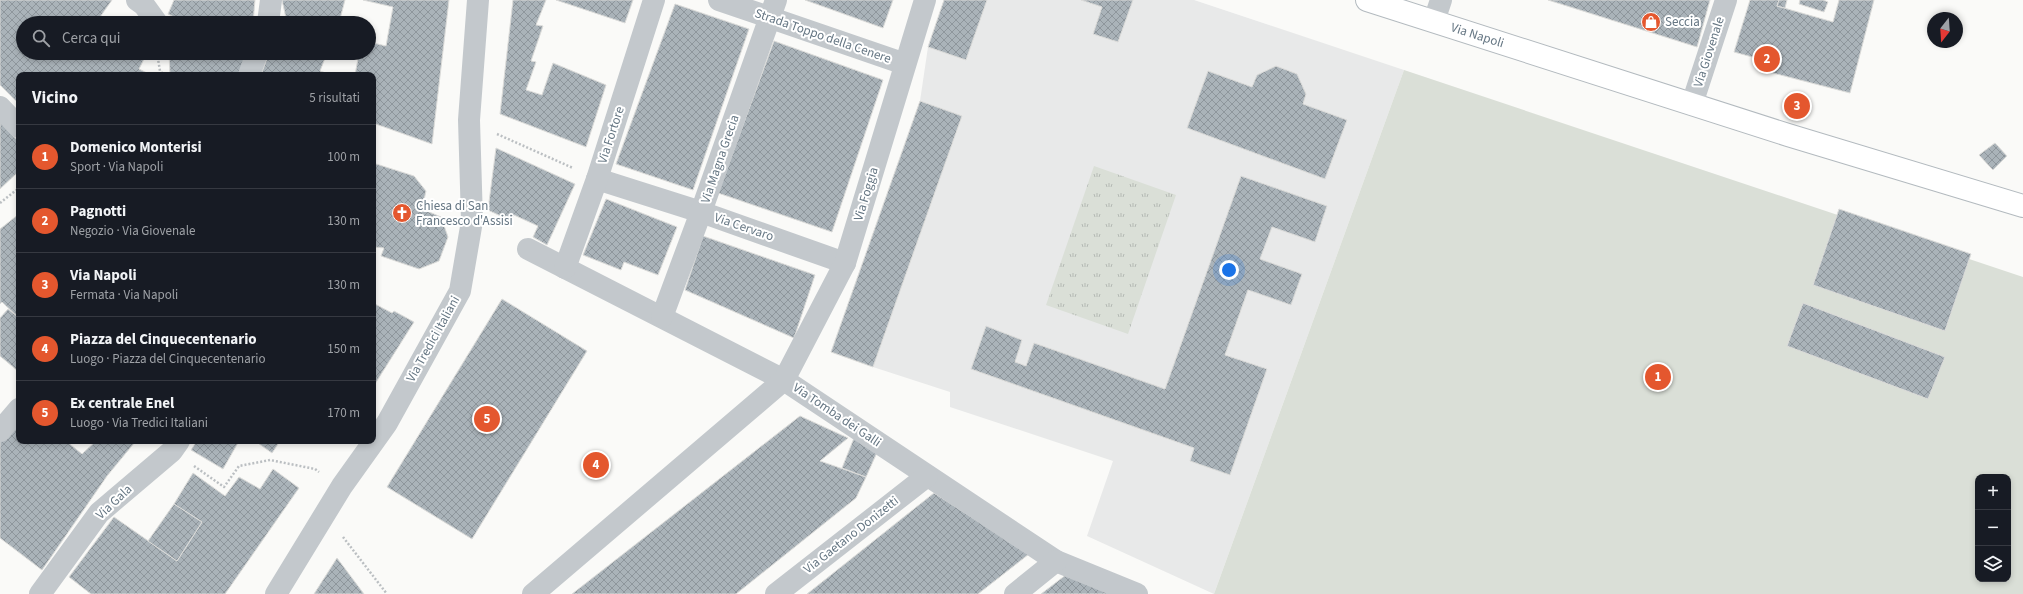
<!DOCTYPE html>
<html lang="it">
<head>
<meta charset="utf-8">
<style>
  body { margin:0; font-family:"Source Sans 3",sans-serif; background:#242831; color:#f1f3f6 }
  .controls { position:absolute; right:12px; bottom:12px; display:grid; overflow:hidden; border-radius:8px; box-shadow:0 2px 6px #0003 }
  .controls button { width:36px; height:36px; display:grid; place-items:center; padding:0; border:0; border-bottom:1px solid #363941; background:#171b24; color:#f1f3f6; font:20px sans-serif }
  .compass { position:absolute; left:1927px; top:12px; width:36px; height:36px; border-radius:50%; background:#171b24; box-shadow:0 2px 6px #0003; rotate:197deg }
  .you { position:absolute; left:1229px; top:270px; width:14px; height:14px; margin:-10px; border:3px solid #fff; border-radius:50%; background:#1a73e8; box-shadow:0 0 0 6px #1a73e833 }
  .badge { display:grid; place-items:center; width:26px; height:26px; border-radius:50%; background:#e4572e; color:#fff; font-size:13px; font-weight:700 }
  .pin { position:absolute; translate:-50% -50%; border:2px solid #fff; box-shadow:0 1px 4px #0006 }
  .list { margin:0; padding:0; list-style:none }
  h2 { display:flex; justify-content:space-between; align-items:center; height:52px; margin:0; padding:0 16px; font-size:17px }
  h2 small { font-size:13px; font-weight:400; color:#9ea1a6 }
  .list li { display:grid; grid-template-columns:26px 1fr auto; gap:12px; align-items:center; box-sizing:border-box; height:64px; padding:0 16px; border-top:1px solid #363941 }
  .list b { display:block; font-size:15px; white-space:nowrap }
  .list p { margin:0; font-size:13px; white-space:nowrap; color:#9ea1a6 }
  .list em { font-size:13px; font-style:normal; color:#9ea1a6 }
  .icon { flex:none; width:22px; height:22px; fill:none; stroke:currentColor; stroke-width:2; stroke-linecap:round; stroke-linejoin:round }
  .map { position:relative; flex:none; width:2023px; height:594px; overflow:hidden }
  .search { position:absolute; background:#171b24; box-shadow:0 2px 6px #0003; left:16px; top:16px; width:360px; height:44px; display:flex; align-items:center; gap:10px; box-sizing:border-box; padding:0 14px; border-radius:22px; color:#9ea1a6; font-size:15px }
  .panel { position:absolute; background:#171b24; box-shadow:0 2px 6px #0003; left:16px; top:72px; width:360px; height:372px; border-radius:8px }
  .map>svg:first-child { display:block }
  .built { fill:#e8e9e9 }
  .green { fill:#dadfd7; fill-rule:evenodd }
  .park { fill:url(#park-tufts) }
  .building { fill:url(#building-cross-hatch); stroke:#dcdcda }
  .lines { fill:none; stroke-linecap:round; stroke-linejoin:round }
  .secondary-casing { stroke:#b3babf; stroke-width:24 }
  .path { stroke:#bbbfc2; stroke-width:2.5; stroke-dasharray:2 2; stroke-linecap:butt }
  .street { stroke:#c3c8cc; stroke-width:22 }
  .secondary { stroke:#fff; stroke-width:22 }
  .labels { text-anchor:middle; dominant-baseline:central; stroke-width:4; stroke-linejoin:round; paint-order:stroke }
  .poi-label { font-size:13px; fill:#657683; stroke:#fff; text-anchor:start }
  .street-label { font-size:13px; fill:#657683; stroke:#fff }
</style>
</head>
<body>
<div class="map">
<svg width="2023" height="594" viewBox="0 0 2023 594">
  <defs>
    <pattern id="park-tufts" width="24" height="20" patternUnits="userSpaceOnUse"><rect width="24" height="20" fill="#dadfd7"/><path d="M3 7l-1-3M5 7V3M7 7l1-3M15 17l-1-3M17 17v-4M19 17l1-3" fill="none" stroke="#b4b9b4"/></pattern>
    <pattern id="building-cross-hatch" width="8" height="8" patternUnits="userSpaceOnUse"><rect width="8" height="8" fill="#aab3b9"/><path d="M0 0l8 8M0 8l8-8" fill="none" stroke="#8e969c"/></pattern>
  </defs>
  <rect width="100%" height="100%" fill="#fafaf8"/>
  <polygon class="built" points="944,0 1194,0 1404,70 1214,594 1087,536 1113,461 950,407 950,392 873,367 962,117 920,101 928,47"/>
  <path class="green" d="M1404,70L2023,277V594H1214ZM1978,477H2008V579H1978Z"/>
  <polygon class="park" points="1094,166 1176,195 1128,334 1046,305"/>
  <g class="building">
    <polygon points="0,0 112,0 100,17 110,23 23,23 23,53 147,53 139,69 151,75 19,75 19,104 0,85"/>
    <polygon points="174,0 255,0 253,23 174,23 176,18 168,14"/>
    <polygon points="282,0 345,0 339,23 300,23 286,18"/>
    <polygon points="363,0 449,0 432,144 373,123 373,75 355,75 359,53 369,53 369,42 386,46 393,7"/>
    <polygon points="513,0 546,0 536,25 543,26 531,61 536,62 526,90 542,95 553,63 606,85 586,147 500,114"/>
    <polygon points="556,0 633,0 625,23"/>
    <polygon points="805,0 893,0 883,28"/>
    <polygon points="944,0 987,0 966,60 928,47"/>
    <polygon points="1081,0 1133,0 1118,42 1093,34 1102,7"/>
    <polygon points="1548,0 1710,0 1697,47"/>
    <polygon points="1750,0 1779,0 1777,6 1833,22 1839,0 1874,0 1850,93 1769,72 1760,58 1756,58 1734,52"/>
    <polygon points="1779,0 1787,0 1785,8 1777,6"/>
    <polygon points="1800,0 1823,0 1828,2 1824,12 1799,4"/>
    <polygon points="675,4 749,29 693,190 616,164"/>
    <polygon points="774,41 883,80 832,232 718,193"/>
    <polygon points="169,53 247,53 240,75 170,75"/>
    <polygon points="269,53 327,53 320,71 332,75 261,75"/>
    <polygon points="1276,66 1297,74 1306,94 1303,104 1347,120 1325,179 1187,128 1208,71 1252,87 1257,75"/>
    <polygon points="920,101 962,116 873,367 831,352"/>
    <polygon points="0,122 19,142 19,171 0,189"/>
    <polygon points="1995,143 2007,156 1993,170 1979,155"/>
    <polygon points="496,148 575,184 547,245 533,237 538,226 514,215 511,221 488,210"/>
    <polygon points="373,163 414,176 426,191 422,209 441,217 448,237 439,261 419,269 381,256 384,248 375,247 373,251"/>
    <polygon points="1241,176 1327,206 1315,242 1272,227 1260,259 1302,274 1291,305 1248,290 1225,355 1267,369 1230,475 1190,461 1194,448 971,369 986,326 1022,340 1015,362 1026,366 1034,343 1165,389"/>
    <polygon points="606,199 677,227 658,275 624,262 621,270 583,255"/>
    <polygon points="1839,209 1971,254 1945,331 1813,285"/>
    <polygon points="19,214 19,318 2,302 0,304 0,229"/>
    <polygon points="703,236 815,275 794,338 685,290"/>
    <polygon points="502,299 587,351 472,539 387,487"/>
    <polygon points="373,303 392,313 394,311 414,322 373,387"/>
    <polygon points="1803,303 1945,357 1928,399 1787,346"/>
    <polygon points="8,309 19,318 19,372 0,356 0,318"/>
    <polygon points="800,416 848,438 820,461 866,477 856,498 736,594 572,594"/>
    <polygon points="19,419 19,441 66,441 82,454 96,441 135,442 107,476 42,570 0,538 0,439"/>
    <polygon points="854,438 879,448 866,477 842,468"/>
    <polygon points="197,441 239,441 223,469 191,450"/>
    <polygon points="255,441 280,441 272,453"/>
    <polygon points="273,469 299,488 225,594 91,594 69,577 114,517 177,561 202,522 174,504 193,473 225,496 239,477 260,489"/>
    <polygon points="934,493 1029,554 978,594 807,594"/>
    <polygon points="174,504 202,522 177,561 148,541"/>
    <polygon points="337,558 364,594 314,594"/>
    <polygon points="1071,571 1115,594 1041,594"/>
  </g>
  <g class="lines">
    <g class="secondary-casing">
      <g id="secondary">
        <path id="s1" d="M1367,0L1788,135L2023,206"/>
      </g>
    </g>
    <g class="path">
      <polyline points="157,53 160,71 164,75"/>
      <polyline points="497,134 573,168"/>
      <polyline points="0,203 19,188"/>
      <polyline points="194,466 224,487 239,466 270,460 315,469 319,472"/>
      <polyline points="343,537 387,594"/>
    </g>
    <g class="street">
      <polyline points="137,0 144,5 157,23"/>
      <polyline points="719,0 905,64"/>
      <polyline points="1434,21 1441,0"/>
      <polyline points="268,23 271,0"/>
      <polyline points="249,75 257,53"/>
      <polyline points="1692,104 1726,0"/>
      <polyline points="0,107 19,127"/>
      <polyline points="597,179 701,212 845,263"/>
      <polyline points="528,249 784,380 1056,561 1137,594"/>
      <polyline points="565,268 597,179 654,0"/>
      <polyline points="662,317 701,212 776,0"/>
      <polyline points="0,431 19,409"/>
      <polyline points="40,594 99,513 172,451 179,441"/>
      <polyline points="276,594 342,486 387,423 460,291 472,221 469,120 478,0"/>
      <polyline points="533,594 784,380 845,263 925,0"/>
      <polyline points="776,594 927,476"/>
      <polyline points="1015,594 1056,561"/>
    </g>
    <use href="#secondary" class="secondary"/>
  </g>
  <defs>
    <g id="shop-disc" transform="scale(1)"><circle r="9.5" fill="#e4572e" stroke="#fff"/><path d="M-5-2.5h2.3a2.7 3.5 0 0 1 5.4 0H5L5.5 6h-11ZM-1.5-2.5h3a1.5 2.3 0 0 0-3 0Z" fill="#fff"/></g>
    <g id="church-disc" transform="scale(1)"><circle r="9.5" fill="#e4572e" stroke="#fff"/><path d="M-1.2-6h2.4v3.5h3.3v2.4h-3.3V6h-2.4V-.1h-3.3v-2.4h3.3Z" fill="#fff"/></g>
  </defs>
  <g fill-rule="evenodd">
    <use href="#shop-disc" x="1651" y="22"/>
    <use href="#church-disc" x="402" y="213"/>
  </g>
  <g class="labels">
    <g class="poi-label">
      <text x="1665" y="22">Seccia</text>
      <text x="416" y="206">Chiesa di San<tspan x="416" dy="15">Francesco d'Assisi</tspan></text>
    </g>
    <g class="street-label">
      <text stroke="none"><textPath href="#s1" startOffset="116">Via Napoli</textPath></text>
      <text transform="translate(823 36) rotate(19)">Strada Toppo della Cenere</text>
      <text transform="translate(1709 52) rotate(-72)">Via Giovenale</text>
      <text transform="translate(611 135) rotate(-72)">Via Fortore</text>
      <text transform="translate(720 159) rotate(-71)">Via Magna Grecia</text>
      <text transform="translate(866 194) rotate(-73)">Via Foggia</text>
      <text transform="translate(744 227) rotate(19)">Via Cervaro</text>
      <text transform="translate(433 339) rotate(-61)">Via Tredici Italiani</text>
      <text transform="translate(837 415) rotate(34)">Via Tomba dei Galli</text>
      <text transform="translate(114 502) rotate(-43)">Via Gala</text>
      <text transform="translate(851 535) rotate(-38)">Via Gaetano Donizetti</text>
    </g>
  </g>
</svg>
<div class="controls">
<button>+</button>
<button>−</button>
<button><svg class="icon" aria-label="layers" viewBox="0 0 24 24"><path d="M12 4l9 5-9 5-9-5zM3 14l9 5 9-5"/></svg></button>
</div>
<svg class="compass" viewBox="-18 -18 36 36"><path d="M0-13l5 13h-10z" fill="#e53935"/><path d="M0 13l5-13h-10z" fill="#9ea1a6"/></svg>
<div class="you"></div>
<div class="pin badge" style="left:1658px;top:377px">1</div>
<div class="pin badge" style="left:1767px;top:59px">2</div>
<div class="pin badge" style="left:1797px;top:106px">3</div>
<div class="pin badge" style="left:596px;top:465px">4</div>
<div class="pin badge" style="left:487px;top:419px">5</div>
<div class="search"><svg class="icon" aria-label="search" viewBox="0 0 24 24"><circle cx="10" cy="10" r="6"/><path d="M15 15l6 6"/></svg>Cerca qui</div>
<section class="panel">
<h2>Vicino<small>5 risultati</small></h2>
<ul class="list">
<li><span class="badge">1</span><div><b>Domenico Monterisi</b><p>Sport · Via Napoli</p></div><em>100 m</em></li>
<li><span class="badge">2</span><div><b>Pagnotti</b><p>Negozio · Via Giovenale</p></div><em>130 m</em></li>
<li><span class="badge">3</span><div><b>Via Napoli</b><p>Fermata · Via Napoli</p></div><em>130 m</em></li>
<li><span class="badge">4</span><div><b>Piazza del Cinquecentenario</b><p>Luogo · Piazza del Cinquecentenario</p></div><em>150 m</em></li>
<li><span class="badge">5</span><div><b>Ex centrale Enel</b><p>Luogo · Via Tredici Italiani</p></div><em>170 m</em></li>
</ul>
</section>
</div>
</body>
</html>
